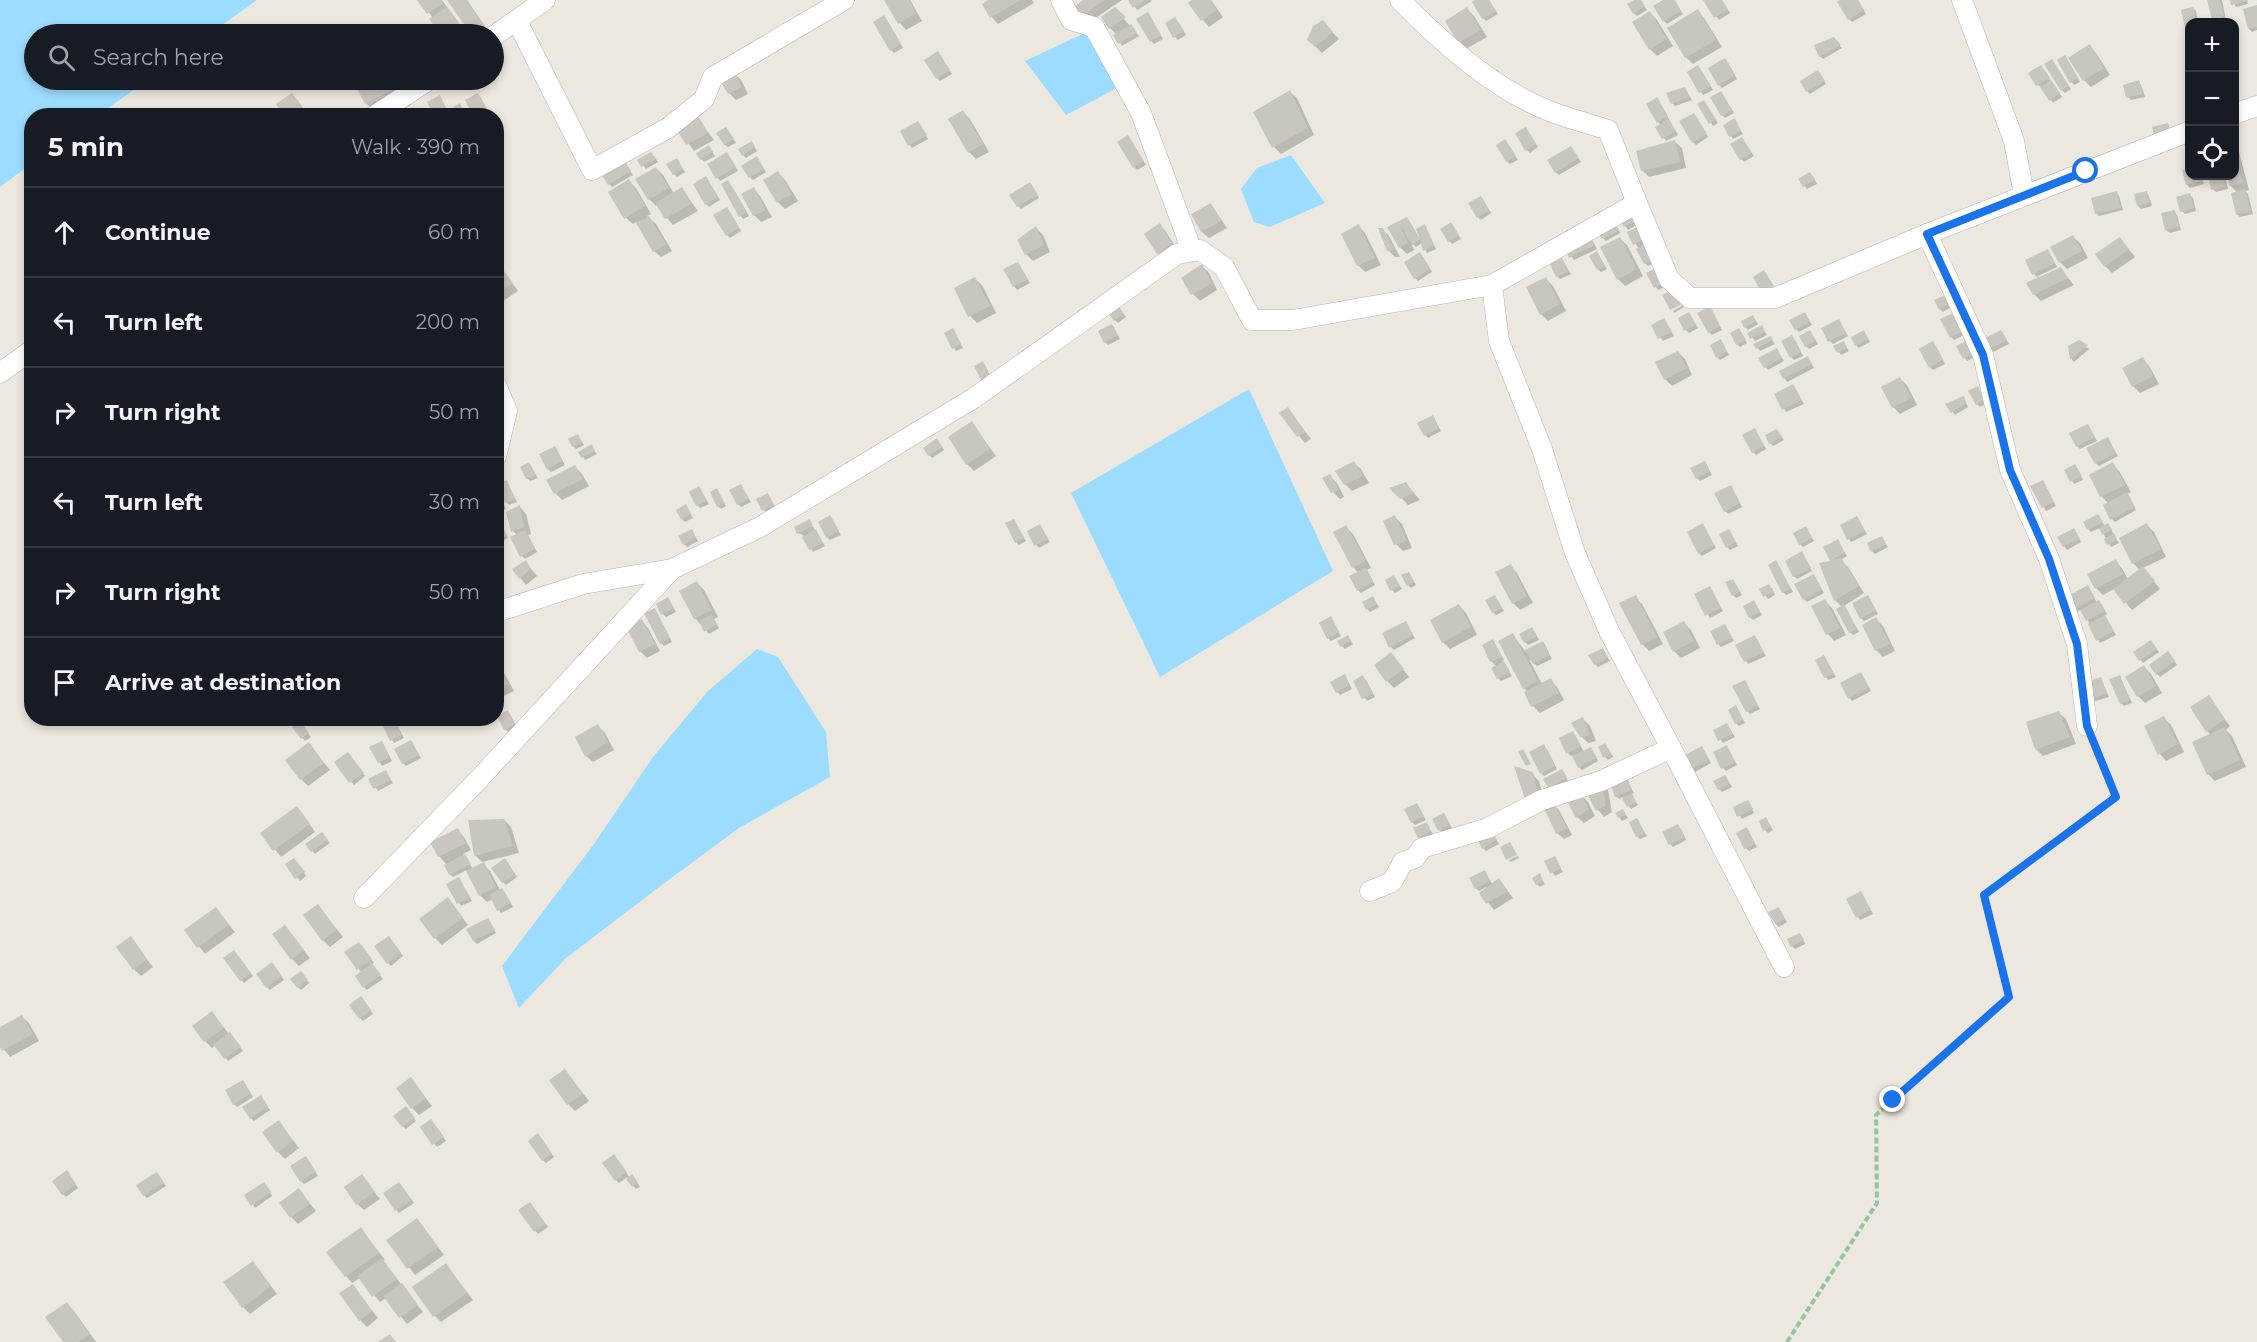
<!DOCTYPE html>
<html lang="en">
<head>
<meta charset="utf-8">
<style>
  body { margin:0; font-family:Montserrat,sans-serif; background:#242831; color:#f1f3f6 }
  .controls { position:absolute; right:18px; top:18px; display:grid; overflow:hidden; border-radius:12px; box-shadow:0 3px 9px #0003 }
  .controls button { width:54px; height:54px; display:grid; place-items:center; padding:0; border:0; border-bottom:2px solid #363941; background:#171b24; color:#f1f3f6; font:30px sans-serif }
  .stop { position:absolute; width:18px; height:18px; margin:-14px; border:4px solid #1a73e8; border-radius:50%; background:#fff }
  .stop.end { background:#1a73e8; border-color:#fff; box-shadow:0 2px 6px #0008 }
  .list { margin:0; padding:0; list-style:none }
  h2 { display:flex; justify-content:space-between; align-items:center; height:78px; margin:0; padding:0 24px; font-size:26px }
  h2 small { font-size:20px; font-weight:400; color:#9ea1a6 }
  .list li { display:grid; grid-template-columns:39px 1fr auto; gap:18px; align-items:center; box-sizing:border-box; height:90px; padding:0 24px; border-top:2px solid #363941 }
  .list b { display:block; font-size:22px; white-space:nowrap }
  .list em { font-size:20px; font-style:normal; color:#9ea1a6 }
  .icon { flex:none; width:33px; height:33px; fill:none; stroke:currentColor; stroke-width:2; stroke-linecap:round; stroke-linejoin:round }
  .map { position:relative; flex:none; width:2257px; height:1342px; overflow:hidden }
  .search { position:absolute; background:#171b24; box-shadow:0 3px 9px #0003; left:24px; top:24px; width:480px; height:66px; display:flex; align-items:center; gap:15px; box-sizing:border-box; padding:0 21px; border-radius:33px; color:#9ea1a6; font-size:22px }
  .panel { position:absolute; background:#171b24; box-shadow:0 3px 9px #0003; left:24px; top:108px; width:480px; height:618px; border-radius:24px }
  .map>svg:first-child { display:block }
  .water { fill:#9cddff }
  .shadow { fill:#0003 }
  .building { fill:#c9c5bf }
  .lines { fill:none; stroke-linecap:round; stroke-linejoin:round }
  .minor-casing { stroke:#b2b7bb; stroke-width:21 }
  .path { stroke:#94c69d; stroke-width:4; stroke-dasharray:6 3; stroke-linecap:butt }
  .minor { stroke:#fff; stroke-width:20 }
  .route { stroke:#1a73e8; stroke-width:8 }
</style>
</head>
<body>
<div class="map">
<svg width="2257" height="1342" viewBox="0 0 2257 1342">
  <rect width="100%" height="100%" fill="#ece8df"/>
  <g class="water">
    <polygon points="0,0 257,0 210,34 34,34 34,80 148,80 98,115 32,116 31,164 0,187"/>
    <polygon points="1089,31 1117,88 1066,115 1025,61"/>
    <polygon points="1291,155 1325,203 1270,227 1254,222 1241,189 1257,168"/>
    <polygon points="1249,389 1333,571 1160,677 1071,493"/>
    <polygon points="757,649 778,657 826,732 830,777 739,828 663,884 565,959 519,1008 502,966 594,844 653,757 707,692"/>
  </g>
  <g class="shadow">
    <polygon points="419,0 442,0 467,34 442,34 431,19 433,18"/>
    <polygon points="448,0 467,0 490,34 472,34"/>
    <polygon points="886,0 910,0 922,21 906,30 900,23"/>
    <polygon points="991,0 1032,0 1034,3 998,24 992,17 984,4"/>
    <polygon points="1086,0 1122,0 1087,24 1080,17"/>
    <polygon points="1130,0 1151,0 1152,1 1137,10"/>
    <polygon points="1195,0 1211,0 1223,17 1209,27 1203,20"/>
    <polygon points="1478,0 1489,0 1498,14 1486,21 1483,18"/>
    <polygon points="1637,0 1640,0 1647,10 1637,16 1634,13"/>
    <polygon points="1666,0 1674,0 1683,14 1667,24 1664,21"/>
    <polygon points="1705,0 1722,0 1730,13 1719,20"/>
    <polygon points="1843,0 1858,0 1866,14 1852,22 1849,19"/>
    <polygon points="2208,0 2222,0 2226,20 2216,22 2213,19"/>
    <polygon points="2232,0 2247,0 2248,4 2236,7"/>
    <polygon points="2257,7 2257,30 2252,32 2249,29"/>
    <polygon points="2193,8 2196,11 2198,22 2190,22 2190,33 2183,11"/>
    <polygon points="1115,9 1139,36 1122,46 1116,34 1110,28"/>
    <polygon points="1467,9 1474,16 1487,37 1466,49 1459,42"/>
    <polygon points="1698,11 1704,18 1722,47 1693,64 1686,57"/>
    <polygon points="1650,13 1657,20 1673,46 1657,56 1650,49"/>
    <polygon points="1150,17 1163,39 1154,44 1151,41"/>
    <polygon points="887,20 903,48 894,53 891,50"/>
    <polygon points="1178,22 1186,35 1178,40 1175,37"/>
    <polygon points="1322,22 1339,39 1322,53 1309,40"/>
    <polygon points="1834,39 1842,48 1823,59 1820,56"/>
    <polygon points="2089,46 2096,53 2110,75 2091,87 2084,80"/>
    <polygon points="938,53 952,74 940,81 937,78"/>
    <polygon points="2067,60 2080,82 2074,85 2071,82"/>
    <polygon points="1728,63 1737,79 1722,88 1719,85"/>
    <polygon points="2054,64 2071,89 2065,93 2062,90"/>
    <polygon points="2041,67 2062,97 2053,103 2042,87 2037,85"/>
    <polygon points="1701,70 1713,90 1703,95 1689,73"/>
    <polygon points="734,73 741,80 748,94 736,100 729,93"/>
    <polygon points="1821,75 1826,84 1810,94 1807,91"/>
    <polygon points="357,80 389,80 398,97 373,110 366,103 354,81"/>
    <polygon points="2138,82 2141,85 2145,97 2131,100 2128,97"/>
    <polygon points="1290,92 1297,98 1314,135 1281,154 1274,147 1255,113"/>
    <polygon points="1687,92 1692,100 1675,106 1672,103"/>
    <polygon points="1721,93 1734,113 1725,118 1722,115"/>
    <polygon points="292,95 299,102 308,116 286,116"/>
    <polygon points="478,95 481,98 490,115 475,116"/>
    <polygon points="1659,102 1678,135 1666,141 1657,127 1661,125 1658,122"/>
    <polygon points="1704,102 1718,123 1713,126 1699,104"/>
    <polygon points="963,112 970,119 989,152 976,159 969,152"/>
    <polygon points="1697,118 1708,137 1696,145 1693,142"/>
    <polygon points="698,119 714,140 694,151 679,130"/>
    <polygon points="1734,120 1743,134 1733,139 1725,126"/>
    <polygon points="920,126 928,139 912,148 902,132"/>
    <polygon points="726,129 736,143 728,147 725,145"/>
    <polygon points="1528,132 1538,147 1530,153 1527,150"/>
    <polygon points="1128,137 1146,165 1137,170 1134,167"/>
    <polygon points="1742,139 1754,156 1744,162 1741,159"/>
    <polygon points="1505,141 1518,160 1510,164 1507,161"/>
    <polygon points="1675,142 1682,148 1686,168 1649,177 1642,170"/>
    <polygon points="754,146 757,151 746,158 743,155"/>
    <polygon points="709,147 715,156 704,162 701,159"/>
    <polygon points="1571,147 1581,162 1559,175 1556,172"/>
    <polygon points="2234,147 2239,152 2249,190 2245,191 2248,194 2253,214 2240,217 2237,214 2238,193 2231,186 2229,176 2234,176"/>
    <polygon points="654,156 658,162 646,169 639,160"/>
    <polygon points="729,157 738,171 720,181 709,164"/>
    <polygon points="623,160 633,175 612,187 609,184"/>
    <polygon points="759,161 766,172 753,180 750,177"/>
    <polygon points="679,163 685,172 677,177 674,174"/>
    <polygon points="656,168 663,175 674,194 682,189 698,211 673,225 667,218 658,204 656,206 649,199"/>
    <polygon points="778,173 785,180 798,201 785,209 778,202 765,181"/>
    <polygon points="1813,176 1817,184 1807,189 1800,179"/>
    <polygon points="2190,176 2202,176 2204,184 2190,188 2187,185"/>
    <polygon points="2209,176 2225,176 2228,189 2216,192 2213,189"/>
    <polygon points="629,181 636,188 651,214 647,216 656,224 672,251 661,257 654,251 637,222 633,224 626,218"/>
    <polygon points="708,181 720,200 709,207 706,204"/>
    <polygon points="731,185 749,216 743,219 741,216"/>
    <polygon points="1033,187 1039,198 1021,209 1018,206"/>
    <polygon points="753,189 760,196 772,217 761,222 754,215 743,195"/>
    <polygon points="2116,193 2119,196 2123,210 2099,216 2096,213"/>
    <polygon points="2146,193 2149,196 2152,206 2141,209 2138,206"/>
    <polygon points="2190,195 2193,198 2196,211 2185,214 2182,211"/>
    <polygon points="1481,197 1491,213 1481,220 1478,217"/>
    <polygon points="1211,205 1227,228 1209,238 1202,232"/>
    <polygon points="730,212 741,231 730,238 727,235"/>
    <polygon points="2174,212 2177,215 2181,230 2170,233 2166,230 2163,214"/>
    <polygon points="1635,214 1640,223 1628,230 1622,221"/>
    <polygon points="1409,222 1420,240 1425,226 1436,249 1427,253 1422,243 1416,247 1411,242 1414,250 1407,254 1400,247 1389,228"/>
    <polygon points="1451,224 1461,239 1452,244 1449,241"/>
    <polygon points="1160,225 1166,232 1178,251 1165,260 1158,253"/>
    <polygon points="1359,226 1365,233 1381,265 1365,272 1358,265"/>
    <polygon points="1036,228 1043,235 1050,252 1033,261 1026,254 1019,240"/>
    <polygon points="1382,229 1389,236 1400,257 1395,257 1388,250"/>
    <polygon points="1619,230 1620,233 1606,241 1603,238"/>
    <polygon points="1629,233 1649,241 1656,262 1648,266 1645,263 1639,249"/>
    <polygon points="2073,237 2080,243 2088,258 2067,269 2060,262"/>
    <polygon points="1620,239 1627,245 1643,276 1625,286 1618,279"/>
    <polygon points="2120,239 2135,257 2112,273 2105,266"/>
    <polygon points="1594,243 1597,249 1574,260 1568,252"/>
    <polygon points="2048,251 2057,267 2038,276 2039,278 2060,269 2074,285 2041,301 2034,294 2039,279 2034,274"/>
    <polygon points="1597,253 1607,269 1601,272 1598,269"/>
    <polygon points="1423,257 1432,272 1418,281 1415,278"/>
    <polygon points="1562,260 1571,274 1560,279 1557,276"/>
    <polygon points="1018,263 1030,283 1017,290 1014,286"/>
    <polygon points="1202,266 1209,273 1217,290 1200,301 1193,294"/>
    <polygon points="496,270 507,276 518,291 496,306"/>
    <polygon points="1648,274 1666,286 1658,290"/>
    <polygon points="975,279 982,285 996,313 977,323 970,316"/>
    <polygon points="1546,279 1553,286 1566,311 1548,321 1541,314"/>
    <polygon points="1946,296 1953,306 1943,312 1940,309"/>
    <polygon points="1683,305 1684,307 1674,313 1673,311"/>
    <polygon points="1710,308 1722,330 1712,335 1709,332"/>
    <polygon points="1120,309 1126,317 1118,323 1115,320"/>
    <polygon points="1689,314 1698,328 1689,333 1686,330"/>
    <polygon points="1805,314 1812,325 1799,332 1796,329"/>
    <polygon points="1753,317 1758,324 1748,330 1745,327"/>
    <polygon points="1955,318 1964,335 1954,340 1951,337"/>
    <polygon points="1664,319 1674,336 1663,341 1653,325"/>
    <polygon points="1839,321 1848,336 1833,344 1830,341"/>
    <polygon points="1112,325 1120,339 1108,345 1105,342"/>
    <polygon points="1762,327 1767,335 1755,341 1749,333"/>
    <polygon points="953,330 963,348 956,351 946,334"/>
    <polygon points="1739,330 1747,343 1740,347 1737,344"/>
    <polygon points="1810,331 1818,344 1809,349 1806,346"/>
    <polygon points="2001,331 2009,344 1991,353 1988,350"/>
    <polygon points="1864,332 1870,342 1859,348 1856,345"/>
    <polygon points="1770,337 1775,344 1760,351 1755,345"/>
    <polygon points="1795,340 1803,356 1794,360 1791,357"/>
    <polygon points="1721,341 1729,355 1720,360 1717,357"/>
    <polygon points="1843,342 1849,351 1841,355 1835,346"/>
    <polygon points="2079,342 2089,349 2074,362 2072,360 2070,347"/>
    <polygon points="1936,346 1945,364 1933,370 1930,367"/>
    <polygon points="1958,347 1977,356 1967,361"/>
    <polygon points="1777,350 1784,361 1768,370 1765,367"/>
    <polygon points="1678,352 1685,359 1692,375 1672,386 1665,379"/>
    <polygon points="1808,358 1814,368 1787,382 1781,372"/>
    <polygon points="2143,359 2149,366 2159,384 2140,393 2133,386"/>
    <polygon points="1900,379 1907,385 1917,405 1900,414 1893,407"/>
    <polygon points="1793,386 1804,404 1786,412 1776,394"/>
    <polygon points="1978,388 1987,403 1980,407 1977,404"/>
    <polygon points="1964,398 1968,407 1955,415 1948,404"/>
    <polygon points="1288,409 1311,439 1305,443 1281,414"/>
    <polygon points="1435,420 1441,431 1428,438 1425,435"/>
    <polygon points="971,422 996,456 974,471 967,464"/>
    <polygon points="2090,429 2097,441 2080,449 2077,446"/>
    <polygon points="1755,430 1766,449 1756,455 1753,452"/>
    <polygon points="1777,431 1784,440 1773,446 1770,443"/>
    <polygon points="578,436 584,445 576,449 573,446"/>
    <polygon points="2107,439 2118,456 2099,466 2096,463"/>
    <polygon points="940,443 944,450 932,458 929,455"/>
    <polygon points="591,446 597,454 585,460 580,452"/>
    <polygon points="557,451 565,465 551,472 548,469"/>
    <polygon points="1705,462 1712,475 1700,481 1697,478"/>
    <polygon points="1354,463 1361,469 1369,483 1352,491 1345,484"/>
    <polygon points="529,464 538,478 530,481 527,478"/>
    <polygon points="2112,464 2119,471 2131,492 2127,494 2136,510 2115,522 2112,519 2109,504 2102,497 2091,475"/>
    <polygon points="2075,466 2083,480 2074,484 2066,471"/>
    <polygon points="575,467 582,474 589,486 562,500 555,493"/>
    <polygon points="1330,476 1337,483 1344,497 1340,499 1333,492"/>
    <polygon points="507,482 517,502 509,505 506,502"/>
    <polygon points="1406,484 1420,500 1408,505 1392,488"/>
    <polygon points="2045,485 2056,506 2046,511 2033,487"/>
    <polygon points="741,486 751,502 741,507 738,504"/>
    <polygon points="1731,486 1742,507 1728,514 1725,511"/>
    <polygon points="699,488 709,504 700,508 697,505"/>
    <polygon points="717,490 726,506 721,509 718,506"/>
    <polygon points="496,494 502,499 506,509 501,511 496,506"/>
    <polygon points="770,498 776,508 766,513 764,510"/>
    <polygon points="520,507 526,514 531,534 528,535 537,552 525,559 522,556 517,535 513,531"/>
    <polygon points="688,509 693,518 685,522 682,519"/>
    <polygon points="2098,516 2105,526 2108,525 2111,528 2113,534 2119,543 2111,547 2100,528 2091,532 2088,529"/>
    <polygon points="830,517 841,535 830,540 827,537"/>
    <polygon points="1395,517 1402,524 1412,548 1403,551 1396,544"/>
    <polygon points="1857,518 1867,534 1851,542 1842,526"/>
    <polygon points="1014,520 1026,541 1019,545 1016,542"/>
    <polygon points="809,521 825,546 813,552 803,535 798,533"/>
    <polygon points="501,525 508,538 504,540 501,537"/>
    <polygon points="1703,525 1716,548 1702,556 1699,553"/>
    <polygon points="2147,525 2154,532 2166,557 2143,568 2160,589 2132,610 2114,589 2103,595 2096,588 2115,561 2122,568 2128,580 2140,570 2133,563"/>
    <polygon points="1040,526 1050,542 1039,548 1036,545"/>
    <polygon points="1346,527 1353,534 1371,568 1367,570 1375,585 1361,593 1358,590 1359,573 1353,567"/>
    <polygon points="1806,528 1814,541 1803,547 1800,544"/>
    <polygon points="2074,530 2081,542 2067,550 2059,537"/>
    <polygon points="692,531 698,541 687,547 684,544"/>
    <polygon points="1729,531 1738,546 1730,550 1727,547"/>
    <polygon points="1881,538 1888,547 1875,554 1872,551"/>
    <polygon points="1838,541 1847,556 1840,560 1848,567 1864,593 1844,606 1859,632 1853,635 1850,632 1842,607 1835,600 1832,562 1825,548"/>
    <polygon points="1802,553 1812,571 1797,579 1794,576"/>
    <polygon points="525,562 537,576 526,585 514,570"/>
    <polygon points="1776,562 1793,592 1786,595 1783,592"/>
    <polygon points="1510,566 1517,573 1533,603 1520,610 1513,603"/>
    <polygon points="1409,573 1416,585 1411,588 1408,585"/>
    <polygon points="1814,576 1824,593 1807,602 1804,599"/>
    <polygon points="1394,577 1402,589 1395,593 1392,590"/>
    <polygon points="1733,580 1742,595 1736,598 1733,595"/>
    <polygon points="697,583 704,590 718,617 714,619 719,628 709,634 695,618 681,591"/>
    <polygon points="1772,588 1775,595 1768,599 1761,589"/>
    <polygon points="2090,590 2097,603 2102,605 2107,614 2104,616 2116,635 2100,643 2082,609 2077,612 2074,609"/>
    <polygon points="1712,591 1723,611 1710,618 1696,595"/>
    <polygon points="1868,596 1878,614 1864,621 1861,618"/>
    <polygon points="1495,597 1504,611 1496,615 1493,612"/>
    <polygon points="1635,597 1642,604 1663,644 1649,651 1642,644 1622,604"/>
    <polygon points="1373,598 1379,607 1370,612 1367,609"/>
    <polygon points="668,599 676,612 666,617 663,614"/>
    <polygon points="1825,601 1832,608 1846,635 1834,641 1828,634"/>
    <polygon points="1754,602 1762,615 1753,620 1750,617"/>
    <polygon points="1459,606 1466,613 1477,635 1450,649 1443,642"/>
    <polygon points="657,613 672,642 664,646 661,643"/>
    <polygon points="1331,618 1341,636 1331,641 1328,638"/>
    <polygon points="1876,619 1883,626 1895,651 1883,657 1877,651 1864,625"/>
    <polygon points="641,621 648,628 660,651 647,658 640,651"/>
    <polygon points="1405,623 1415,638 1394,650 1391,647"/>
    <polygon points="1684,623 1691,630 1700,648 1681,658 1674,651"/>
    <polygon points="1727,629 1734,641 1721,647 1718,644"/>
    <polygon points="1535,632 1539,640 1528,645 1525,642"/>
    <polygon points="1513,635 1525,651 1542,642 1545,645 1552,659 1537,666 1529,659 1542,684 1550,680 1557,687 1564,700 1540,713 1533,706 1526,693 1528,692 1524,688"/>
    <polygon points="1348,637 1353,644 1345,649 1342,646"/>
    <polygon points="1754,637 1766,656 1748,664 1737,645"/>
    <polygon points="1495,644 1504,660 1502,661 1512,676 1501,681 1498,678 1497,667 1491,661"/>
    <polygon points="2154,645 2159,652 2143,663 2135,653"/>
    <polygon points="1602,649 1610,661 1598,667 1595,664"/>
    <polygon points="1391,654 1409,677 1394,688 1387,681"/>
    <polygon points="1824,656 1836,677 1828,680 1826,677"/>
    <polygon points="2171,656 2177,665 2160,677 2157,674"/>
    <polygon points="496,658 514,691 496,700"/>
    <polygon points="2144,667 2151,674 2162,693 2145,703 2138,696 2127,677"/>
    <polygon points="1861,674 1871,691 1852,701 1849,698"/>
    <polygon points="1345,676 1352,689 1340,695 1337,692"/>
    <polygon points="2119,676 2132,703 2124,706 2121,703"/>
    <polygon points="2101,679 2109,697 2092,702 2089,699"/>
    <polygon points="1366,680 1375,697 1367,701 1355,682"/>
    <polygon points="1745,682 1760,709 1750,714 1747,711"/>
    <polygon points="2208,697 2230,726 2226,730 2232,736 2246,767 2215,781 2208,774 2211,735 2207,731"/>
    <polygon points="1736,707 1745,723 1739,726 1736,723"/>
    <polygon points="508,711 517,727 508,732 505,729"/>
    <polygon points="2059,713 2066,719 2076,744 2043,756 2036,749"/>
    <polygon points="2164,718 2171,725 2184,752 2166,761 2160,754"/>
    <polygon points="1583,719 1590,726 1596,741 1588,743 1581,736"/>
    <polygon points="396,723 404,738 394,743 384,725"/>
    <polygon points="1727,724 1735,737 1723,743 1715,730"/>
    <polygon points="303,726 311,737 305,741 294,727"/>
    <polygon points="598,726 605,733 614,750 593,762 586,756"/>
    <polygon points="1573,733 1584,752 1591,748 1598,761 1582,770 1579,767 1573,755 1571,756 1568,753"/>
    <polygon points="411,741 421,758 406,766 403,763"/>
    <polygon points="382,742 392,761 382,766 371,748"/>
    <polygon points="309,744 330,770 308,786 301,779"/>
    <polygon points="1726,746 1737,765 1726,771 1723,768"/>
    <polygon points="1608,748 1613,757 1608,760 1605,757"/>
    <polygon points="1702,748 1711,763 1695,772 1692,769"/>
    <polygon points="1547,749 1557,769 1544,776 1541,773"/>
    <polygon points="351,757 365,776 354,785 336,762"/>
    <polygon points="385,771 393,783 378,791 370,779"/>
    <polygon points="1532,774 1539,781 1544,801 1526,798"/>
    <polygon points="1565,774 1568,782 1549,788 1545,780"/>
    <polygon points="1725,776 1732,787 1722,792 1719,789"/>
    <polygon points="1626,779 1634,793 1631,794 1638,805 1631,809 1623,797 1619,799 1616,796"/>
    <polygon points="1601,783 1608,790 1612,812 1604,817 1598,810"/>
    <polygon points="1581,795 1588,802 1595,816 1584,823 1577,817"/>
    <polygon points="1553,804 1559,810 1572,835 1564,839 1557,833"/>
    <polygon points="1417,805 1426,820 1415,825 1412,822"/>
    <polygon points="1750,805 1754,813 1742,819 1735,808"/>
    <polygon points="1623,811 1628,818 1622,821 1617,814"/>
    <polygon points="303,815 315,832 281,857 262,833"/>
    <polygon points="1444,815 1452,828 1443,833 1440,830"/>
    <polygon points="1766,819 1773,830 1768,833 1765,830"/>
    <polygon points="504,820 511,827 519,853 482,862 475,855"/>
    <polygon points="1637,820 1647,836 1640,839 1637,836"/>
    <polygon points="1426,823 1433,834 1422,840 1419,837"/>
    <polygon points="1681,829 1686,840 1673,847 1670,844"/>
    <polygon points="1747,829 1757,847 1749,851 1746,848"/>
    <polygon points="458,830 464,837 471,850 463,854 473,869 483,864 490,871 500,890 505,893 513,907 501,913 493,899 487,902 480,895 467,870 453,877 450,874 447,865 439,856"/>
    <polygon points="1493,834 1499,844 1486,851 1483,848"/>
    <polygon points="325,837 330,843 315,854 307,844"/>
    <polygon points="1518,856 1519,858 1511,862 1509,860"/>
    <polygon points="1554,858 1563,872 1555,876 1546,862"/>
    <polygon points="297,862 306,876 300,881 287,864"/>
    <polygon points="508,863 517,877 506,885 503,882"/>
    <polygon points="1485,872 1493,885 1499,880 1513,898 1494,910 1481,893 1487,889 1486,887 1479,891 1476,888"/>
    <polygon points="1539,875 1545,884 1540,887 1537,884"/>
    <polygon points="459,879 472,901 461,906 448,884"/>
    <polygon points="1861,893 1873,914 1860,920 1848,900"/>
    <polygon points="448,899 468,925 442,945 435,938"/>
    <polygon points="318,906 343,937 330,947 323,940"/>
    <polygon points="216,909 235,932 205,954 186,930"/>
    <polygon points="1779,909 1787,922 1779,927 1776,924"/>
    <polygon points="488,920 496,933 477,944 474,941"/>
    <polygon points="285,927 310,958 299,966 292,959"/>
    <polygon points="1802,937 1805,944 1795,949 1792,946"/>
    <polygon points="130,938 153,967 141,976 134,969"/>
    <polygon points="391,940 403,956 391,966 388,963"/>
    <polygon points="362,946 374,963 371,964 383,979 367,990 364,987 362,973 346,953"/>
    <polygon points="237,955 253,976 244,983 241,980"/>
    <polygon points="275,967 284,980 270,990 267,987"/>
    <polygon points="304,976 309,983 301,990 298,987"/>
    <polygon points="364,1001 373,1014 363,1021 360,1018"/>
    <polygon points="212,1013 243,1051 228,1061 216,1045 212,1048 205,1041 194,1026"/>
    <polygon points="22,1017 29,1023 39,1041 10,1057 0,1044 0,1029"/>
    <polygon points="565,1071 589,1101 575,1111 568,1104"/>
    <polygon points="411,1079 432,1106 419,1115 412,1108"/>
    <polygon points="243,1081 253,1097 237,1107 234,1104"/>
    <polygon points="263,1100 270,1110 254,1121 251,1118"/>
    <polygon points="409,1111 416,1121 406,1129 403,1126"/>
    <polygon points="279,1122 299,1148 285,1159 278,1152"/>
    <polygon points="434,1124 446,1141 437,1147 422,1127"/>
    <polygon points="541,1138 554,1157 546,1163 543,1160"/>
    <polygon points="617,1159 630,1178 635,1179 640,1187 636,1189 627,1177 619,1183 616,1180"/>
    <polygon points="309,1161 318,1176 304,1184 301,1181"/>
    <polygon points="157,1173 166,1186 147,1198 144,1195"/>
    <polygon points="69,1175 78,1188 66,1197 63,1194"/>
    <polygon points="361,1176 380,1199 364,1210 357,1204"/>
    <polygon points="267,1187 272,1196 255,1208 253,1205"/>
    <polygon points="402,1187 414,1203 399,1213 385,1194"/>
    <polygon points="299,1190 316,1211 298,1224 291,1217"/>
    <polygon points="533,1207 548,1227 538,1234 520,1210"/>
    <polygon points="417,1220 444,1255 415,1275 389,1241"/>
    <polygon points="361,1229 385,1260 383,1261 423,1312 407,1324 386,1298 380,1302 360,1278 352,1283 346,1276"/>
    <polygon points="253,1263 277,1294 250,1314 243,1307"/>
    <polygon points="446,1265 473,1300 441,1322 435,1316"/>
    <polygon points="353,1286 378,1318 367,1327 360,1320"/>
    <polygon points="67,1304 74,1311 96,1342 65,1342"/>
  </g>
  <g class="building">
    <polygon points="417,0 442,0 443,3 427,14"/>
    <polygon points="447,0 466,0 485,26 471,34"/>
    <polygon points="884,0 909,0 916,13 898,24"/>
    <polygon points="988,0 1021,0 990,18 982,4"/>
    <polygon points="1083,0 1105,0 1079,18 1072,9"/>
    <polygon points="1128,0 1147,0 1133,8"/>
    <polygon points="1192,0 1211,0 1217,10 1201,21 1188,3"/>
    <polygon points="1475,0 1489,0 1496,11 1482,19 1472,2"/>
    <polygon points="1634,0 1641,0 1645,6 1633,14 1627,4"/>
    <polygon points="1663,0 1675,0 1681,11 1663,22 1653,6"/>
    <polygon points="1703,0 1722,0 1728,10 1714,18"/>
    <polygon points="1840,0 1858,0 1864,10 1848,20 1837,2"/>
    <polygon points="2207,0 2220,0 2224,17 2212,20"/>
    <polygon points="2230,0 2248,0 2248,1 2231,5"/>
    <polygon points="2257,5 2257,27 2248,29 2243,9"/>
    <polygon points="447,7 465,33 462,34 440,34 429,19"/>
    <polygon points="1115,7 1126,17 1109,29 1101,17"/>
    <polygon points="1467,7 1481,30 1458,43 1445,21"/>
    <polygon points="2193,7 2197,22 2190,22 2190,31 2186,32 2181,10"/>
    <polygon points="1698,9 1716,40 1685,58 1667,28"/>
    <polygon points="1650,11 1667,39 1649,50 1632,22"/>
    <polygon points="1148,12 1161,35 1150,42 1136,19"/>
    <polygon points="884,15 901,44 890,51 873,22"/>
    <polygon points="1175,17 1184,31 1173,38 1165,23"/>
    <polygon points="1323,20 1333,32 1315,47 1307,40 1313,26"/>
    <polygon points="1131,24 1137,33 1118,44 1113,35"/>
    <polygon points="1834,37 1841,45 1819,57 1814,45"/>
    <polygon points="2090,44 2104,68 2083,81 2068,58"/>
    <polygon points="938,51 950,70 936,79 924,60"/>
    <polygon points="2065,55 2078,78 2070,83 2057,60"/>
    <polygon points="1725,58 1735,75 1718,86 1708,68"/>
    <polygon points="2052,59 2069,86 2061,91 2044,64"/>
    <polygon points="1698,65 1711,86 1699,93 1687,72"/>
    <polygon points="2041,65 2050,78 2036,86 2028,73"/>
    <polygon points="1818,70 1825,81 1806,92 1800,81"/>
    <polygon points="734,71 742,87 728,94 719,79"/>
    <polygon points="352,80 386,80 392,90 365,104"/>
    <polygon points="2051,80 2060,93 2049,101 2040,87"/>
    <polygon points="2139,80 2143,94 2126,98 2123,85"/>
    <polygon points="1685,87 1690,97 1671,104 1666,93"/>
    <polygon points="1290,90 1308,128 1272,148 1253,112"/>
    <polygon points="1721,91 1732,110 1721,116 1710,97"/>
    <polygon points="292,93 304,109 295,116 284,116 276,104"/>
    <polygon points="478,93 488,112 480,116 473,116 465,100"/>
    <polygon points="440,95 450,116 434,116 427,102"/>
    <polygon points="1657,97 1668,116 1657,123 1646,104"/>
    <polygon points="1704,100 1716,120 1709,124 1697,104"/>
    <polygon points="460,103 466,116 458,116 453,107"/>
    <polygon points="963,110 983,144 968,153 948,119"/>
    <polygon points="1694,113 1707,134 1692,143 1679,121"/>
    <polygon points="699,117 708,133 686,145 677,130"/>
    <polygon points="1735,118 1741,131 1729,137 1723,125"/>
    <polygon points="1668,119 1676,131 1662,139 1655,127"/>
    <polygon points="918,121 927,135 908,146 900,131"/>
    <polygon points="2168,123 2172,135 2155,139 2152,127"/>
    <polygon points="726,127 734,139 724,145 716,133"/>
    <polygon points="1526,127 1536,144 1525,151 1515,133"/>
    <polygon points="1128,135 1144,161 1133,168 1117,142"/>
    <polygon points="1742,137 1752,153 1740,160 1730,144"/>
    <polygon points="1505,139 1516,156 1506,162 1496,145"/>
    <polygon points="1675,140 1680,162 1641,171 1636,151"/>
    <polygon points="752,141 755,147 742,156 738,149"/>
    <polygon points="709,145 713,152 700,160 696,153"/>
    <polygon points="1571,146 1579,158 1555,173 1547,160"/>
    <polygon points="651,152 656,159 641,167 637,160"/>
    <polygon points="727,152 736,167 716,179 707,164"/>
    <polygon points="2235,153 2243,183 2230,186 2227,176 2235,176"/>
    <polygon points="757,156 764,169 749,178 741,166"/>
    <polygon points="623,158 631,171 608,185 600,172"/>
    <polygon points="677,158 683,169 673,175 666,164"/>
    <polygon points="656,167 669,188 648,200 635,179"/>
    <polygon points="2190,169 2190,176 2200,176 2202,181 2186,185 2182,170"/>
    <polygon points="778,171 792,194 777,203 763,180"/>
    <polygon points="1810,172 1815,180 1803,187 1798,179"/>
    <polygon points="706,176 718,197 705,205 693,184"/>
    <polygon points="2208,176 2224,176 2226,186 2211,190"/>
    <polygon points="629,179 645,206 624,219 608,192"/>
    <polygon points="728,180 747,212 739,217 721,184"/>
    <polygon points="1030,182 1038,195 1017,207 1009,195"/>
    <polygon points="682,187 692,203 665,219 655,203"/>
    <polygon points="754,187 766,210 753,216 741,194"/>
    <polygon points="2245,189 2251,211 2236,215 2231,193"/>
    <polygon points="2117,191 2121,208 2095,214 2091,198"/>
    <polygon points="2147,191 2150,203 2137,206 2134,194"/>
    <polygon points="2190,193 2194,208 2180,212 2176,197"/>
    <polygon points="1481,196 1489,210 1477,218 1468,203"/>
    <polygon points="1211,203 1221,221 1201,232 1191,214"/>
    <polygon points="727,207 739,228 726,236 713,215"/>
    <polygon points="2175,210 2179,227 2165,230 2161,213"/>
    <polygon points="1635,213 1639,220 1624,227 1620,220"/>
    <polygon points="649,216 666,244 653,252 636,223"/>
    <polygon points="1407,217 1420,239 1416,229 1425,224 1434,246 1423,251 1420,239 1412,245 1400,225 1408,243 1399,248 1387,227"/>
    <polygon points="1451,222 1459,235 1448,242 1440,229"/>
    <polygon points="1160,223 1172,244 1157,254 1144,234"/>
    <polygon points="1359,224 1375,258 1357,266 1341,234"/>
    <polygon points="1616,225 1619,230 1602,239 1599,234"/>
    <polygon points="1641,225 1647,237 1633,245 1627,232"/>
    <polygon points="1036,226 1044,245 1025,255 1017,240"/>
    <polygon points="1378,228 1383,228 1395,250 1387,251"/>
    <polygon points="2073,235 2082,251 2059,263 2050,247"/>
    <polygon points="1620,237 1637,269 1617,280 1600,247"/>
    <polygon points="2120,237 2129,249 2104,267 2095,254"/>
    <polygon points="1591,238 1595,245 1569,258 1566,251"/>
    <polygon points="1646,243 1654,259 1644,264 1636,249"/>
    <polygon points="2048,249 2055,263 2032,275 2025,260"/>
    <polygon points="1597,251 1605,266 1597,270 1589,256"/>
    <polygon points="1420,252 1430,269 1414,279 1404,262"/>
    <polygon points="1562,258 1569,271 1556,277 1550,264"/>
    <polygon points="1018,262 1028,280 1013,287 1003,269"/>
    <polygon points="1202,264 1212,283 1191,295 1181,278"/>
    <polygon points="501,267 513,283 496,295 496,268"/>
    <polygon points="2061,267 2068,278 2033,295 2026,283"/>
    <polygon points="1656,268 1664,283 1654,288 1646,273"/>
    <polygon points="1764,270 1774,286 1762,293 1753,277"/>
    <polygon points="975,277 990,306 968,317 954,288"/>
    <polygon points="1546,277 1560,304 1540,315 1526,287"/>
    <polygon points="1675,289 1682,304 1670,310 1662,295"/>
    <polygon points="1947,294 1951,303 1939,310 1934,300"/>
    <polygon points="1117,304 1124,314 1114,321 1106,310"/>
    <polygon points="1710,306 1720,326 1708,333 1697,313"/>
    <polygon points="1689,312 1696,325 1684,331 1678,318"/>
    <polygon points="1805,312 1810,322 1795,330 1789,320"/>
    <polygon points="1953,313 1962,331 1950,338 1940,319"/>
    <polygon points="1753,315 1756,321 1744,328 1741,321"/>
    <polygon points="1664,318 1672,332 1658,339 1651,325"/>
    <polygon points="1839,319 1846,333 1828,342 1821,328"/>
    <polygon points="1112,324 1118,335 1104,343 1098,331"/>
    <polygon points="1762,325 1765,332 1750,339 1747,333"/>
    <polygon points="953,328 961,344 952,349 944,333"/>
    <polygon points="1739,328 1746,340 1736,345 1730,333"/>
    <polygon points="1810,330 1816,341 1805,347 1799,336"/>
    <polygon points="1864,330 1868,339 1855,346 1851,337"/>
    <polygon points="2001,330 2007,340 1987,351 1981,340"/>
    <polygon points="1792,335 1801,352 1790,358 1781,341"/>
    <polygon points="1771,336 1773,340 1756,349 1753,344"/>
    <polygon points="1721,339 1727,352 1716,358 1710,345"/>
    <polygon points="1968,340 1975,353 1963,359 1956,346"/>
    <polygon points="2079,340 2088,345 2070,360 2068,346"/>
    <polygon points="1844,341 1847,348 1837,353 1833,346"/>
    <polygon points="1933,341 1943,360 1929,368 1919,349"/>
    <polygon points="1777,348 1782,358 1764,368 1758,358"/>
    <polygon points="1678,351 1687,368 1664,380 1655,362"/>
    <polygon points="1808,356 1812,364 1783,379 1779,371"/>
    <polygon points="2143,357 2153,376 2132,387 2122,368"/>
    <polygon points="983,361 990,375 981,380 974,366"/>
    <polygon points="1900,377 1911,398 1892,408 1881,387"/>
    <polygon points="1793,384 1802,400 1782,410 1774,394"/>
    <polygon points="1978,386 1985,400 1976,405 1968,391"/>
    <polygon points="1964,396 1966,403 1951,413 1945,404"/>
    <polygon points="1288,407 1305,432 1297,437 1279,413"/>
    <polygon points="1433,415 1439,428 1424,436 1417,423"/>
    <polygon points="972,421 990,449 966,465 948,437"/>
    <polygon points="2088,424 2095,437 2076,447 2069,433"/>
    <polygon points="1755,428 1764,446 1752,453 1742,435"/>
    <polygon points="1777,429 1782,437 1769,444 1765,435"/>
    <polygon points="578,434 582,442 572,447 568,439"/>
    <polygon points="2108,437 2116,453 2095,464 2086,448"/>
    <polygon points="937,438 942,447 928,456 923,448"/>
    <polygon points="592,444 595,451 581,458 578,452"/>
    <polygon points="555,446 563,461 547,470 539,454"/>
    <polygon points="1354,461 1363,476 1344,485 1335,471"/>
    <polygon points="1705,461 1710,471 1696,479 1690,468"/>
    <polygon points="529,462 536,475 526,479 520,467"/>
    <polygon points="2113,462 2125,485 2100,497 2089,475"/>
    <polygon points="2075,464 2082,476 2070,482 2064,470"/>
    <polygon points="575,465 583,479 554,494 546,480"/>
    <polygon points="1330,474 1339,490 1331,493 1322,478"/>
    <polygon points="507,480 515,499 505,503 497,484"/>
    <polygon points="2043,480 2054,502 2042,508 2030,486"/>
    <polygon points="1406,482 1414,493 1400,499 1389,488"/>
    <polygon points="741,484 749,499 737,505 729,490"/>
    <polygon points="1731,485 1740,503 1724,512 1714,493"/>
    <polygon points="699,486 707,501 696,506 689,492"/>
    <polygon points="717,488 724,503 717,507 710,492"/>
    <polygon points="2127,492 2135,507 2110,520 2103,505"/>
    <polygon points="768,493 774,505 762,511 756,499"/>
    <polygon points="686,504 691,514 681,520 676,510"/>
    <polygon points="520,505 524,527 511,532 506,512"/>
    <polygon points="2098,514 2103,522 2087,530 2083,522"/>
    <polygon points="830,515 839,531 826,538 818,522"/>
    <polygon points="1395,515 1407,541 1394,545 1383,521"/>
    <polygon points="1857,516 1865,531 1847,540 1840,525"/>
    <polygon points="810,519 813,526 797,534 794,527"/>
    <polygon points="1014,519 1024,538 1015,543 1005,523"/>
    <polygon points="499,520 507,535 500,538 496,532 496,521"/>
    <polygon points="1703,523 1714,545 1698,554 1687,532"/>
    <polygon points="2108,523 2112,530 2102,535 2099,528"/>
    <polygon points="2147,523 2161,549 2132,564 2119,538"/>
    <polygon points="1040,524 1048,539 1034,546 1027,531"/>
    <polygon points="1346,525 1366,561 1352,568 1333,532"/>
    <polygon points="1806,526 1812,538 1799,545 1793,533"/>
    <polygon points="2074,528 2080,539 2063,547 2057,537"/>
    <polygon points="692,529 696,538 683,545 678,536"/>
    <polygon points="816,529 823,543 809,550 802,537"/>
    <polygon points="1729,529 1736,542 1726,548 1719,534"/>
    <polygon points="525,530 535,549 520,557 510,537"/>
    <polygon points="2114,533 2117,540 2107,545 2104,539"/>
    <polygon points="1882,536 1886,544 1871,552 1867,543"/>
    <polygon points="1838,539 1845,553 1831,560 1841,558 1859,586 1834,601 1819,563 1830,561 1823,547"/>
    <polygon points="1802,551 1811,568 1793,577 1785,561"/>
    <polygon points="2116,559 2123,574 2095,589 2087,574"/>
    <polygon points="526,560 531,569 519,579 512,569"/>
    <polygon points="1776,560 1791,589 1782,593 1768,565"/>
    <polygon points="1511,564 1527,596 1512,604 1495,572"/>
    <polygon points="2143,566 2155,581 2124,604 2113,589"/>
    <polygon points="1366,568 1373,582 1357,591 1349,576"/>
    <polygon points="1409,572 1414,582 1407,586 1401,575"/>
    <polygon points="1814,574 1822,590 1803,600 1794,584"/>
    <polygon points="1394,575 1400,586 1390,591 1385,580"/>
    <polygon points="1733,579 1740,592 1732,596 1725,582"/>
    <polygon points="697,581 712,610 694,619 679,591"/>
    <polygon points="1769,584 1774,592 1763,597 1759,589"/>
    <polygon points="2088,585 2095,598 2073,610 2066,597"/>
    <polygon points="1710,586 1721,608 1705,616 1694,594"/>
    <polygon points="1495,595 1502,608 1492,613 1485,600"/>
    <polygon points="1636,595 1657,637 1641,645 1619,603"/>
    <polygon points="1868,595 1876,610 1860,619 1852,603"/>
    <polygon points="1373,596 1377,604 1366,610 1362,602"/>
    <polygon points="668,597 674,608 661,615 656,604"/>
    <polygon points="1825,599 1840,628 1826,635 1811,606"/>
    <polygon points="1754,600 1760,612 1749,618 1743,606"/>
    <polygon points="2099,600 2105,611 2086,621 2080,610"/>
    <polygon points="1459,604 1471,627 1442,643 1430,620"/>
    <polygon points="1844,604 1857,629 1849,633 1836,609"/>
    <polygon points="655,608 670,638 660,644 644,613"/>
    <polygon points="712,614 717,625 704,632 699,621"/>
    <polygon points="2105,615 2114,631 2096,641 2088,624"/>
    <polygon points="1331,616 1339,632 1327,639 1319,623"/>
    <polygon points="1876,617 1890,644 1875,651 1862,625"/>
    <polygon points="642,619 655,644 639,652 626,627"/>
    <polygon points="1406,621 1413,635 1389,648 1382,633"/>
    <polygon points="1684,621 1694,641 1673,652 1663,632"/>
    <polygon points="1725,624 1732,638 1717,645 1710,631"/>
    <polygon points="1532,627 1537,636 1524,643 1519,634"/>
    <polygon points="1513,633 1538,681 1523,689 1498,641"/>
    <polygon points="1348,635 1351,641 1340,647 1337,641"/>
    <polygon points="1755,635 1764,652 1744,662 1735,645"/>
    <polygon points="1493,639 1502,657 1490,662 1482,645"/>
    <polygon points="2151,640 2157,649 2139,661 2133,652"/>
    <polygon points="1543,641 1550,655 1533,664 1525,650"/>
    <polygon points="1603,648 1608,658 1594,665 1588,655"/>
    <polygon points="2168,651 2175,661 2156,675 2149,665"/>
    <polygon points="1391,652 1404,669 1386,682 1374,665"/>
    <polygon points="1824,655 1834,674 1824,678 1815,660"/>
    <polygon points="1504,661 1510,672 1497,679 1491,668"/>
    <polygon points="496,662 508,684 496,690"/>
    <polygon points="2144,665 2156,686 2137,697 2125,677"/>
    <polygon points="1861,672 1869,688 1848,699 1840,683"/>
    <polygon points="1345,674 1350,685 1336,693 1330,682"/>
    <polygon points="1363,675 1373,694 1362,699 1353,681"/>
    <polygon points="2120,675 2130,700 2120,704 2109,679"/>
    <polygon points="2101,677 2107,694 2088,700 2083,683"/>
    <polygon points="1551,678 1559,693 1531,707 1524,692"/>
    <polygon points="1745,680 1758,706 1746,712 1732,686"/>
    <polygon points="2209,695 2225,719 2206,732 2190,707"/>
    <polygon points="1736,705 1743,720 1735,724 1728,710"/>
    <polygon points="508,710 515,724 504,730 497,716"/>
    <polygon points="2059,711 2070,737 2035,750 2026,722"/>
    <polygon points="2164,716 2178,744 2158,755 2144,726"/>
    <polygon points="1583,717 1590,735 1580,737 1571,723"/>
    <polygon points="394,718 402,735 390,741 382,724"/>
    <polygon points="300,721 309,733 301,739 292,727"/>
    <polygon points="1727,723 1733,734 1718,741 1713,730"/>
    <polygon points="598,724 608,742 585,757 575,737"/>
    <polygon points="2225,727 2240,760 2207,775 2192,742"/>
    <polygon points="1573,731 1581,746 1566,754 1559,738"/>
    <polygon points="411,740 419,755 402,764 394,749"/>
    <polygon points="382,741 390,757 378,763 369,747"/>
    <polygon points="309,742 324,763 300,780 285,760"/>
    <polygon points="1605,743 1611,754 1603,758 1598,747"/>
    <polygon points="1544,744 1555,766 1540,774 1529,752"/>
    <polygon points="1727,745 1735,762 1721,769 1713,752"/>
    <polygon points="1702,746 1709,760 1690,770 1683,756"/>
    <polygon points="1591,747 1597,758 1578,768 1572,756"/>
    <polygon points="1523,749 1531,764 1526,766 1518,752"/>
    <polygon points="348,752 364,773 349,783 334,762"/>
    <polygon points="1514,766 1533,772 1538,794 1525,799"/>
    <polygon points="1562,769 1567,778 1548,788 1543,779"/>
    <polygon points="386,770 391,780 373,789 368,779"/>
    <polygon points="1725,775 1730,784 1718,790 1713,781"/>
    <polygon points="1627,777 1632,790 1615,797 1610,784"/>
    <polygon points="1601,781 1606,805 1596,811 1586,792"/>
    <polygon points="1581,793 1589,809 1576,818 1567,801"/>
    <polygon points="1632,793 1636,802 1627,807 1622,798"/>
    <polygon points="1748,800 1753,809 1737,817 1733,807"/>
    <polygon points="1553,802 1567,828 1556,834 1544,808"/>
    <polygon points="1417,803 1424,816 1411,823 1404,809"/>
    <polygon points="297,806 310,824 273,851 260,833"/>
    <polygon points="1623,809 1626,815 1618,818 1615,813"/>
    <polygon points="1444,813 1450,824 1438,831 1432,819"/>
    <polygon points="1766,817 1771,827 1763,831 1759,821"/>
    <polygon points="1637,818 1645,833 1636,837 1629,822"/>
    <polygon points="504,819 513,846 474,856 468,820"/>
    <polygon points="1427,822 1431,831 1418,838 1413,828"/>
    <polygon points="1678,824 1685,837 1669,845 1662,832"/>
    <polygon points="1747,827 1755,844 1744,849 1736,833"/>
    <polygon points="458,828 466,843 438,857 430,842"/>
    <polygon points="322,832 328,840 311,852 305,844"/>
    <polygon points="1493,832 1497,840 1482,849 1478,840"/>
    <polygon points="1510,842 1517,855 1506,860 1500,847"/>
    <polygon points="465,854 471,864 449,875 444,865"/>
    <polygon points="1555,856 1561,868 1550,874 1544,861"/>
    <polygon points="294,858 305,872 295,879 285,864"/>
    <polygon points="505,858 515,874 502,883 491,868"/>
    <polygon points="484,862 496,887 479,896 466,871"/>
    <polygon points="1485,870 1490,881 1475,889 1469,878"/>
    <polygon points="1540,873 1543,881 1536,885 1532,878"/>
    <polygon points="459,877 470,898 457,904 446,884"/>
    <polygon points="1499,878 1508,891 1486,904 1479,893"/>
    <polygon points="502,888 511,903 497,911 489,895"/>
    <polygon points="1861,891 1871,910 1856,918 1846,899"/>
    <polygon points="448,897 463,918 434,939 419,919"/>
    <polygon points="318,904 337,930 322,941 303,915"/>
    <polygon points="216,907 229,925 197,948 184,930"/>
    <polygon points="1779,907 1785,919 1775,924 1768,912"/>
    <polygon points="488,918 495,930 473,941 466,929"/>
    <polygon points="285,925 304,950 291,960 272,934"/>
    <polygon points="1800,933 1804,940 1791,947 1787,939"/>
    <polygon points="131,936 147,959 133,970 116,947"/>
    <polygon points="389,936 401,953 387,964 374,946"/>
    <polygon points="359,942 372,959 357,970 344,952"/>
    <polygon points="234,950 251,973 240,981 223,958"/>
    <polygon points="272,962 282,976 266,988 256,974"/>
    <polygon points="372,963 381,975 363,988 355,976"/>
    <polygon points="301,971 308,980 297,988 290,979"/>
    <polygon points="361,996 371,1010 359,1019 349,1005"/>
    <polygon points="212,1011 224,1028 204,1042 192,1026"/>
    <polygon points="22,1015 33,1034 2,1051 0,1047 0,1027"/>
    <polygon points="230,1032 241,1047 224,1059 213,1044"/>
    <polygon points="565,1069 583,1094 567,1105 549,1080"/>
    <polygon points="411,1077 426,1098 411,1109 396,1088"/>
    <polygon points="243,1080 251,1094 233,1105 225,1090"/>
    <polygon points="261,1095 268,1106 250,1119 242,1107"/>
    <polygon points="406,1106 415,1118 402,1127 393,1116"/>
    <polygon points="431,1119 444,1137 432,1145 420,1127"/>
    <polygon points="279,1120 293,1141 277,1153 262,1132"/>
    <polygon points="538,1133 552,1154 542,1161 528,1141"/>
    <polygon points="614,1154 627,1172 615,1181 602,1163"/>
    <polygon points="306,1156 316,1172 300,1182 290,1166"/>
    <polygon points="67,1170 76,1184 62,1195 52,1181"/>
    <polygon points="157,1172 164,1183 143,1196 136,1185"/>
    <polygon points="362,1174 375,1192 356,1205 344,1187"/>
    <polygon points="632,1174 638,1183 632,1187 626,1179"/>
    <polygon points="264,1182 271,1192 251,1206 244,1195"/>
    <polygon points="399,1182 412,1200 395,1211 383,1193"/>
    <polygon points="299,1188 310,1204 290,1218 279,1203"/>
    <polygon points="530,1202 546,1224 534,1232 518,1210"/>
    <polygon points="417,1218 438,1247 407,1269 386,1240"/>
    <polygon points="361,1227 379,1253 345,1277 326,1252"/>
    <polygon points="382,1258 397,1279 372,1297 357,1276"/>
    <polygon points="253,1261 271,1286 242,1308 223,1282"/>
    <polygon points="446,1263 467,1293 433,1317 412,1287"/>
    <polygon points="402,1283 418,1305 399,1318 383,1296"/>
    <polygon points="353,1284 372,1311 359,1321 339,1293"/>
    <polygon points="67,1302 90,1334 79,1342 63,1342 45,1317"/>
    <polygon points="390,1334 396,1342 378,1342"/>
  </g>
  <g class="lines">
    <g class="minor-casing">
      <g id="minor">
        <polyline points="1061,0 1071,20 1094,27 1141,113 1192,251"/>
        <path d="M1400,0C1439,40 1494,89 1547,110C1566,118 1588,123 1608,130L1637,203"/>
        <polyline points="1962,0 2014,141 2024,195"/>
        <polyline points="517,21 592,170 668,128 704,99 713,77 844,0"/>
        <polyline points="494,36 545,0"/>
        <polyline points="2234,114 2257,106"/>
        <polyline points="374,116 429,80"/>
        <polyline points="1492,285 1499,341 1542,449 1575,553 1609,631 1671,748"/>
        <polyline points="0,373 32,350"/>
        <polyline points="496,385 507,411 496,457"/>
        <polyline points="496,612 583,584 672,569 760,527 974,398 1177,254 1200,250 1224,267 1252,320 1293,320 1492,285 1637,203 1669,279 1690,298 1775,298 1927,234"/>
        <polyline points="2087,726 2077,644 2049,559 2010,470 1983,355 1927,234 2190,131"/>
        <polyline points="1370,891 1392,882 1403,862 1415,858 1422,848 1488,828 1542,800 1601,781 1671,748 1784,967"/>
        <polyline points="364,898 479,779 672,569"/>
      </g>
    </g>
    <polyline class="path" points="1787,1342 1877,1203 1876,1115 2009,997 1984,895 2116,797 2094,743"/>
    <use href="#minor" class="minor"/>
  </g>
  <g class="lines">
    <polyline class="route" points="1893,1100 2009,997 1984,895 2116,797 2087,726 2077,644 2049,559 2010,470 1983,355 1927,234 2086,171"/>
  </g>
</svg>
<div class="controls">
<button>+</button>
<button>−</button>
<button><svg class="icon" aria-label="locate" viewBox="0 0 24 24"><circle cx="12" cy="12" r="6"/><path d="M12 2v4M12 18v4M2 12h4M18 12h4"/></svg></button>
</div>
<div class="stop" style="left:2086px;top:171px"></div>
<div class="stop end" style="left:1893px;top:1100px"></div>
<div class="search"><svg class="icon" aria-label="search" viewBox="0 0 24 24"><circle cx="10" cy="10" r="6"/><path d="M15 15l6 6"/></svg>Search here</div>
<section class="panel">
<h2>5 min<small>Walk · 390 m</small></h2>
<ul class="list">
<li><svg class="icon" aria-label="ahead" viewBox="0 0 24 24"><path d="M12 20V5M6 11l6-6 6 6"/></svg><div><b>Continue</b></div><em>60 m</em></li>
<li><svg class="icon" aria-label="left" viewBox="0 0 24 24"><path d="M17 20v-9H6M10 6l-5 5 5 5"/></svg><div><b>Turn left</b></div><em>200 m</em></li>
<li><svg class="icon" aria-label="right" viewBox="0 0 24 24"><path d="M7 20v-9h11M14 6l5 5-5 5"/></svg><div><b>Turn right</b></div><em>50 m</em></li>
<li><svg class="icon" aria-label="left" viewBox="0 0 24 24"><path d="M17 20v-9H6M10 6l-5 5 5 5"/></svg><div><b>Turn left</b></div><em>30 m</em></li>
<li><svg class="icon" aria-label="right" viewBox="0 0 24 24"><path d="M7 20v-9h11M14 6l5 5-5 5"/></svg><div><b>Turn right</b></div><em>50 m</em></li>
<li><svg class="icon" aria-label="arrive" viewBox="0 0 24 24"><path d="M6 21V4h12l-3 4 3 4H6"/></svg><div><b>Arrive at destination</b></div></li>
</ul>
</section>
</div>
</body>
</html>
